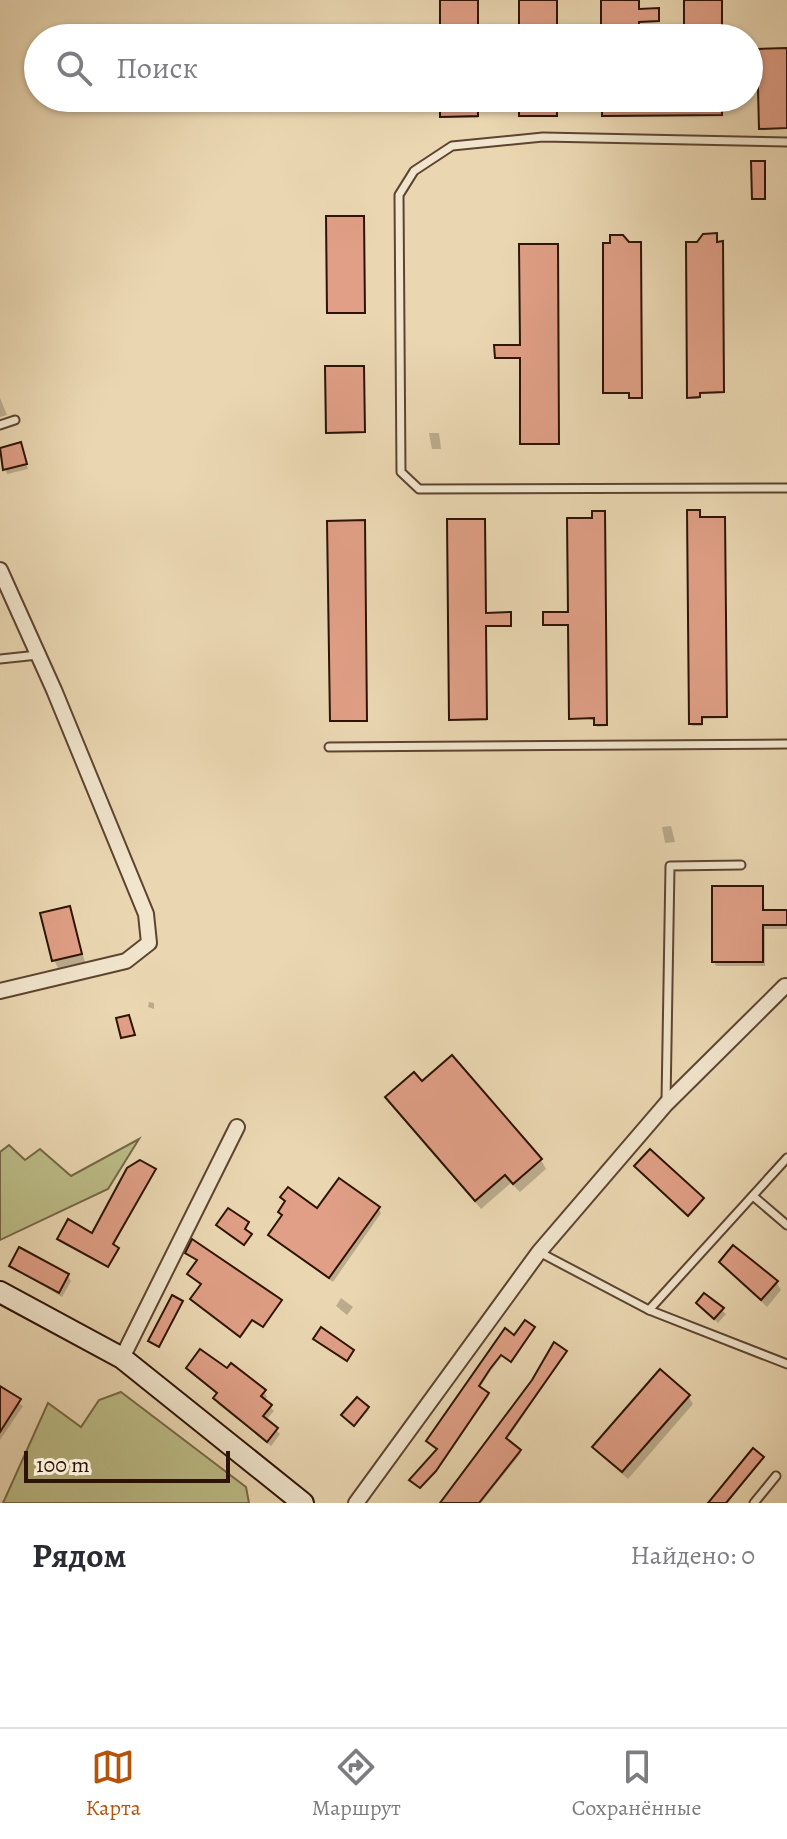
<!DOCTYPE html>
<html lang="ru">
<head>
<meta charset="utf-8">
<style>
  body { margin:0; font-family:Alegreya,serif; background:#f2f2f3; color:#2b2b33 }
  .scale { position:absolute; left:24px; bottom:20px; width:206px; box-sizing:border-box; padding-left:8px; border:4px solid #2e1305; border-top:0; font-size:22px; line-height:28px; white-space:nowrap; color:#2e1305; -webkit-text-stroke:6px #f1e5cd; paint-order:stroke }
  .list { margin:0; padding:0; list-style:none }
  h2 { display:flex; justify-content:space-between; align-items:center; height:104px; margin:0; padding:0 32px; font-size:34px }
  h2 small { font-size:26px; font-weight:400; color:#7c7c81 }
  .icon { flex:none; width:44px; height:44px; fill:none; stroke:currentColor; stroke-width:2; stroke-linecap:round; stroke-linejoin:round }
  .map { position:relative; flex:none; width:787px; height:1503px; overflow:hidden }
  .search { position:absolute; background:#fff; box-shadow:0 2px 6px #0004; left:24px; right:24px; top:24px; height:88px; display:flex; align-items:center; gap:20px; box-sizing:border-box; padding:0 28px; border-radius:44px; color:#7c7c81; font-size:30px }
  .sheet { height:224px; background:#fff }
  nav { display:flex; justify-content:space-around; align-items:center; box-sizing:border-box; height:112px; border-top:2px solid #e1e1e2; background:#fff; font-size:22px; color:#7c7c81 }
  nav a { display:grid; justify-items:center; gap:4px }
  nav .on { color:#b45309 }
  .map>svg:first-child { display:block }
  .green { fill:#bcbd88; stroke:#756846; stroke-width:2 }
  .shadow { fill:#0003 }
  .building { fill:#e09f86; stroke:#2e1305; stroke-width:2 }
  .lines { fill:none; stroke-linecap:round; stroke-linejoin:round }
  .lane-casing { stroke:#5d4430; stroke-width:11 }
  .street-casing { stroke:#5d4430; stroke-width:18 }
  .secondary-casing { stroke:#2e1305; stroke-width:24 }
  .lane { stroke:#f1e5cd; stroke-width:7 }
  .street { stroke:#f1e5cd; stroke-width:14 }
  .secondary { stroke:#f1e5cd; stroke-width:20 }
</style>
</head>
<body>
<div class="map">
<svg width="787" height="1503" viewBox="0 0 787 1503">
  <rect width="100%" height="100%" fill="#ead7b2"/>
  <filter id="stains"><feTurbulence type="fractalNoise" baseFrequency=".0025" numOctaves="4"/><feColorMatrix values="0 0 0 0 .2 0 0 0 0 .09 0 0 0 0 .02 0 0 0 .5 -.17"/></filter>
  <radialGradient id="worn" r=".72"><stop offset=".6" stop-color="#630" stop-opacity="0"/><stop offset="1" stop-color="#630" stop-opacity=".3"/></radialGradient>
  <g class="green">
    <polygon points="139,1139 108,1189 0,1240 0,1152 9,1145 25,1160 40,1149 71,1176"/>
    <polygon points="121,1392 246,1487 249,1503 3,1503 48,1403 81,1427 99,1400"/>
  </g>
  <g class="shadow">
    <polygon points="442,98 478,98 478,118 443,118"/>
    <polygon points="521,98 557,98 557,117 522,117"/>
    <polygon points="604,98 722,98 722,116 605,117"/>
    <polygon points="364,220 365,314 330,314 329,313"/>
    <polygon points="623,242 641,246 641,399 632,399 631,394 605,393 612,245"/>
    <polygon points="722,243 724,393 699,394 699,399 690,399 716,244"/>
    <polygon points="557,247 558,445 523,445 522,359 497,358 522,347"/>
    <polygon points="363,368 365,433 329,434 328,432"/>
    <polygon points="0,398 7,415 0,417"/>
    <polygon points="429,433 439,433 441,449 432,449"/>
    <polygon points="20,444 28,469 7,474 0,450"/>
    <polygon points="699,512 700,519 725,521 727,718 702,719 702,726 692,726"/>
    <polygon points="605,515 607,726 597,727 596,720 571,718 570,626 545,624 570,614 594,520"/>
    <polygon points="486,615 511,616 511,627 486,627 487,721 452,721"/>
    <polygon points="671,826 675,842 665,843 662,827"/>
    <polygon points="762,888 765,912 787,912 787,929 765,929 765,966 716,966 714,962"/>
    <polygon points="69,908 85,962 58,968 54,960"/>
    <polygon points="149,1002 154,1003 154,1009 148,1007"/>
    <polygon points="422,1084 541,1160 546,1169 520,1192 511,1183 481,1209 387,1098"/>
    <polygon points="154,1170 113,1247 118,1251 109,1267 61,1241 93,1235"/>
    <polygon points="282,1197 318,1211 378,1208 381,1213 333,1282 274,1240 271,1235 283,1217 280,1212 286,1203"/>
    <polygon points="188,1253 280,1301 264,1328 254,1320 241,1337 194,1301 203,1285 198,1261"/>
    <polygon points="721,1262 776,1282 781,1290 767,1307"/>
    <polygon points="11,1266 68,1276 71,1281 62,1297"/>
    <polygon points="705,1296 726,1314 718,1323 699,1303"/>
    <polygon points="341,1298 353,1307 347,1315 336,1306"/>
    <polygon points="181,1303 160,1348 151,1343 150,1341"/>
    <polygon points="534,1328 512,1362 502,1356 490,1372 479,1389 489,1396 421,1489 413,1482 439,1450 430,1443 515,1337"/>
    <polygon points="566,1353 506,1441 521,1453 481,1503 443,1503"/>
    <polygon points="188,1368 227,1371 264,1391 267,1397 264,1401 274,1411 266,1420 280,1434 271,1446 218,1404 215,1399 218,1395"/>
    <polygon points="0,1391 23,1406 0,1440"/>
    <polygon points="688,1396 693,1404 628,1479 600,1455 595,1447"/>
    <polygon points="357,1399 369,1410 355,1426 344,1417"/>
    <polygon points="762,1458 728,1503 710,1503"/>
  </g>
  <g class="building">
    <rect x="440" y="0" width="38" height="38"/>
    <rect x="519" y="0" width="38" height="38"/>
    <polygon points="601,0 639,0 639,9 659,8 659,21 639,22 639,38 601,38"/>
    <rect x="684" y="0" width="38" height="38"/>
    <polygon points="787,48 787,128 759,129 757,49"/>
    <polygon points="440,98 478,98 478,116 440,117"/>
    <rect x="519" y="98" width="38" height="18"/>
    <polygon points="602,98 722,98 722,115 602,116"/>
    <polygon points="751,161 765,161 765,199 752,199"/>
    <polygon points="326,216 364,216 365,313 327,313"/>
    <polygon points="717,233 717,242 723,241 724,392 700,393 700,397 687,398 686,242 697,242 703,234"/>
    <polygon points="610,235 623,235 629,242 641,242 642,398 629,398 629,393 603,393 603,243 610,243"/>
    <polygon points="519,244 558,244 559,444 520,444 520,358 495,358 494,345 520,345"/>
    <polygon points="325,366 364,366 365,432 326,433"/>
    <polygon points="21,442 27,464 3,470 0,448"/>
    <polygon points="687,510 700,510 700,517 725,517 727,717 702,717 702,724 689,724"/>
    <polygon points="592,511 605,511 607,725 594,725 594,718 569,719 568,625 543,625 543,612 568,612 567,518 592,518"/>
    <polygon points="447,519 485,519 486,613 511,612 511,626 486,626 487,719 449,720"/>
    <polygon points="365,520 367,721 330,721 327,521"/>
    <polygon points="712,886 763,886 763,910 787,910 787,925 763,925 763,962 712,962"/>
    <polygon points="70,906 82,954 52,961 40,913"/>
    <polygon points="129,1015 135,1035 121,1038 116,1018"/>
    <polygon points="452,1055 542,1159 513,1184 505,1175 475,1201 385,1097 414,1072 422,1081"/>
    <polygon points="650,1149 704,1198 688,1216 634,1166"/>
    <polygon points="140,1160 156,1169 113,1244 119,1248 108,1267 57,1239 68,1219 92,1233 127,1168"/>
    <polygon points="339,1178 380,1207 329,1278 268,1235 282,1215 278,1212 285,1201 280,1197 288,1187 317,1208"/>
    <polygon points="228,1208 249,1222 245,1229 252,1234 244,1245 216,1225"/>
    <polygon points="192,1239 282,1300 263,1327 252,1320 240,1337 190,1299 201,1284 187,1274 197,1260 185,1253"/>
    <polygon points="733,1245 778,1281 761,1300 719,1262"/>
    <polygon points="19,1247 69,1274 59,1293 9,1266"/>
    <polygon points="704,1293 724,1308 714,1319 696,1303"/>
    <polygon points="172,1295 183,1301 159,1347 148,1341"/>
    <polygon points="525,1320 535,1327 511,1362 501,1355 490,1369 479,1386 489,1393 436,1471 420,1488 409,1480 437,1449 426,1441 505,1328 514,1335"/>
    <polygon points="321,1327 354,1350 347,1361 313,1339"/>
    <polygon points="554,1342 567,1351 506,1438 521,1450 479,1503 440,1503 532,1380"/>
    <polygon points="200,1349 227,1368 231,1363 266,1390 261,1396 272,1405 263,1416 278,1428 267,1442 213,1398 217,1393 186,1368"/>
    <polygon points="660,1369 690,1395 622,1472 592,1447"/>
    <polygon points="0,1386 21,1399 0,1432"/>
    <polygon points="357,1397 369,1407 354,1426 341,1415"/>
    <polygon points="753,1448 764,1457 726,1503 708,1503"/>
  </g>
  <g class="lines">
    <g class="lane-casing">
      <g id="lane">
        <polyline points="787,142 543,137 452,146 414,171 399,195 401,472 419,489 787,488"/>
        <polyline points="0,425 15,420"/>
        <polyline points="0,659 38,655"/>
        <polyline points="329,747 787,744"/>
        <polyline points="666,1102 670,866 741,865"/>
        <polyline points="753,1196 787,1225"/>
        <polyline points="539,1252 649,1310 787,1364"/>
        <polyline points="649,1310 787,1158"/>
        <polyline points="754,1503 776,1476"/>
      </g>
    </g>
    <g class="street-casing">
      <g id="street">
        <polyline points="0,570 54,690 146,914 149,943 126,961 0,991"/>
        <polyline points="122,1358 237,1127"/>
        <polyline points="356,1503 539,1252 666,1104 785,986"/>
      </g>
    </g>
    <g class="secondary-casing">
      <polyline id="secondary" points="0,1292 122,1358 303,1503"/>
    </g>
    <use href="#lane" class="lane"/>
    <use href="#street" class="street"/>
    <use href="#secondary" class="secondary"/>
  </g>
  <rect width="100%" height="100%" filter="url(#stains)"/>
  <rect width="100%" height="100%" fill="url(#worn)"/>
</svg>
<div class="scale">100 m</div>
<div class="search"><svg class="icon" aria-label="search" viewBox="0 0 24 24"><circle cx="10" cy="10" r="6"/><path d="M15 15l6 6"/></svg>Поиск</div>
</div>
<section class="sheet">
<h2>Рядом<small>Найдено: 0</small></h2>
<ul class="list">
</ul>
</section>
<nav>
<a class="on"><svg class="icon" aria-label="map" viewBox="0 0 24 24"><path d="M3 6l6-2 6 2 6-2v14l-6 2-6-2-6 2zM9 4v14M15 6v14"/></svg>Карта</a>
<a><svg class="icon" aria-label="directions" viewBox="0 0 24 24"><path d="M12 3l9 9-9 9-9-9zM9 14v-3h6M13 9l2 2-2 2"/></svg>Маршрут</a>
<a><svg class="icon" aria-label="saved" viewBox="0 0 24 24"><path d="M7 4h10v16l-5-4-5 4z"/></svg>Сохранённые</a>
</nav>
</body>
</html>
